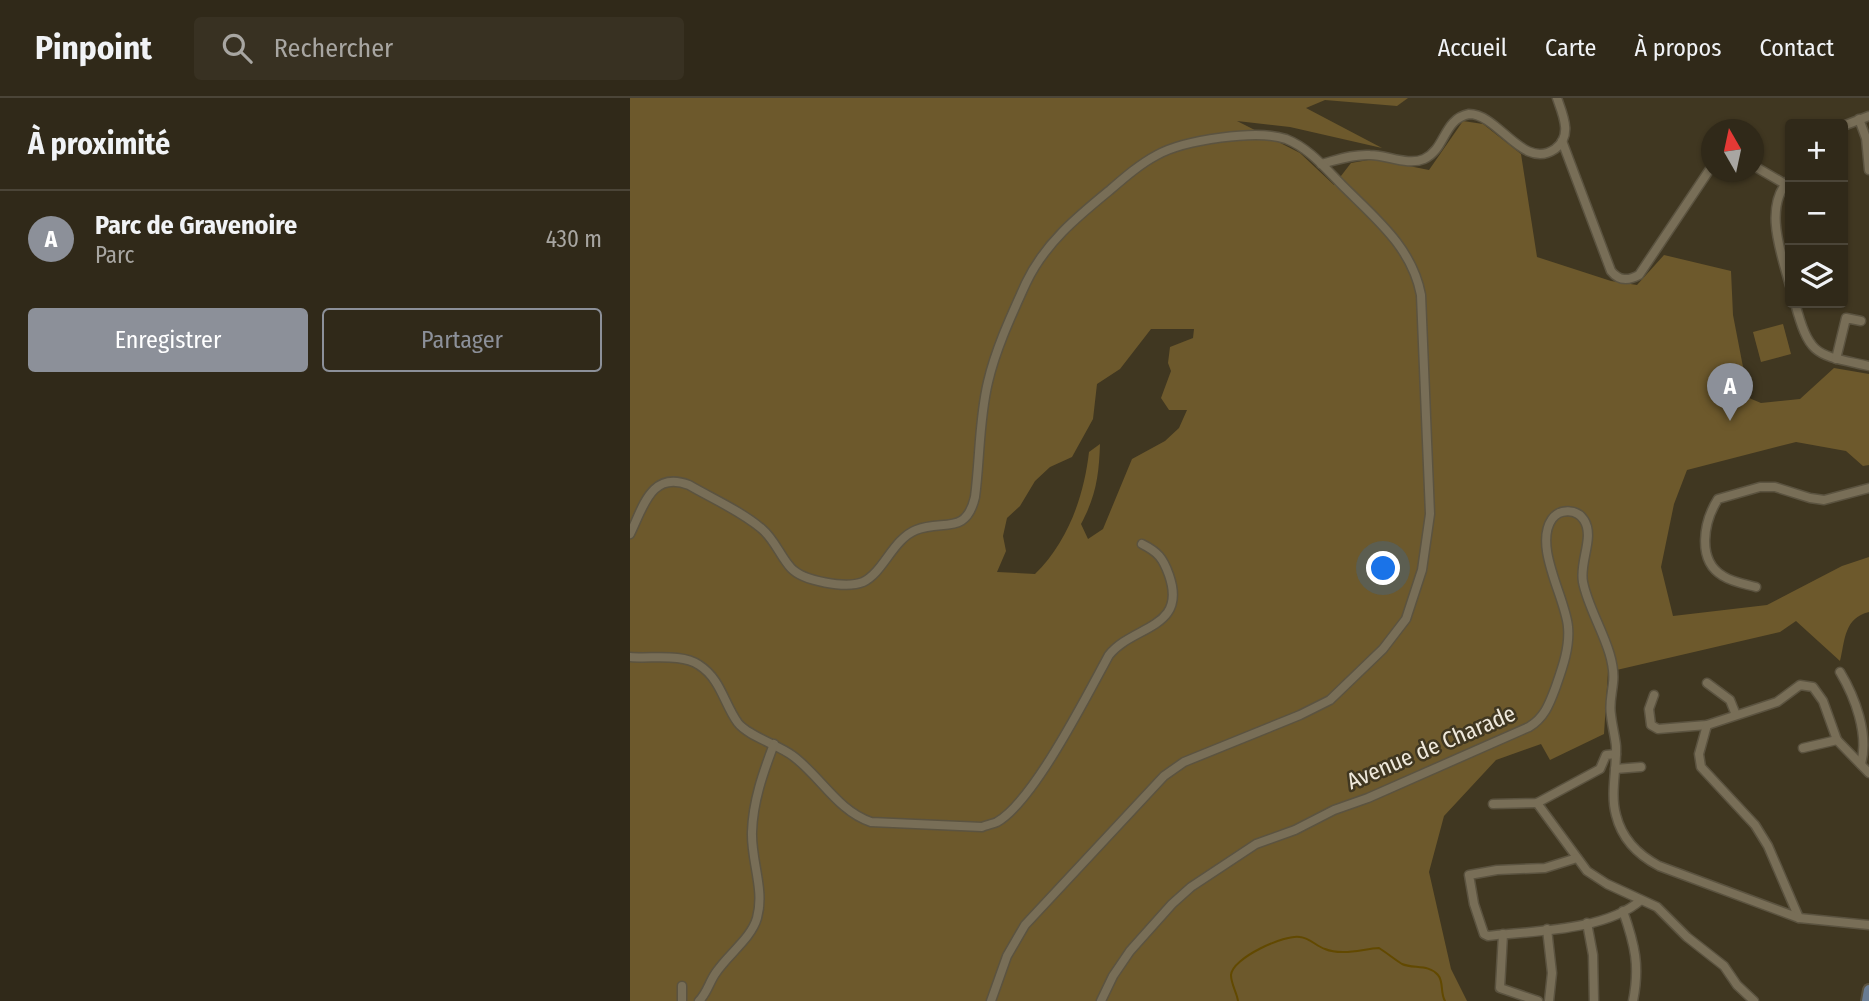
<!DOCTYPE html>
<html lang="fr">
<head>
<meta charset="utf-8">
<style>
  body { margin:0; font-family:"Fira Sans Condensed",sans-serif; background:#383122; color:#f1f3f6 }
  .controls { position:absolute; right:21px; top:21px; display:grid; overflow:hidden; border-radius:7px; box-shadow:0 2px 5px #0004 }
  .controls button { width:63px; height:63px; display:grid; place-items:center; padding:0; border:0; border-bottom:2px solid #4b4538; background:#302919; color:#f1f3f6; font:35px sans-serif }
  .compass { position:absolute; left:1071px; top:21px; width:63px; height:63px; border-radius:50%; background:#302919; box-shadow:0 2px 5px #0004; rotate:351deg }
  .you { position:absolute; left:754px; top:471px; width:24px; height:24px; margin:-18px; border:5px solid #fff; border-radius:50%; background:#1a73e8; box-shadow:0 0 0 10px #1a73e833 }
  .badge { display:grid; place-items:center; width:46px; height:46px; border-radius:50%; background:#8c9099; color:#fff; font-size:23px; font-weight:700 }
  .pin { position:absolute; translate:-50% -58px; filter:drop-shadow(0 2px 4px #0008) }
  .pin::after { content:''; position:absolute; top:37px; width:24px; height:21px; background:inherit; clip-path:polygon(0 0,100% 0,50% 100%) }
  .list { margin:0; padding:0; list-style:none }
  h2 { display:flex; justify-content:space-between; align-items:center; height:91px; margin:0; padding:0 28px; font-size:30px }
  h2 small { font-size:23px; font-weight:400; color:#a8a6a2 }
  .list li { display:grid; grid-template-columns:46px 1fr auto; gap:21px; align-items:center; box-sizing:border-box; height:98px; padding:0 28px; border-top:2px solid #4b4538 }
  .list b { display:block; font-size:26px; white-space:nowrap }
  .list p { margin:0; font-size:23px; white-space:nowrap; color:#a8a6a2 }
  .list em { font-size:23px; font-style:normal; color:#a8a6a2 }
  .actions { display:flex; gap:14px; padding:21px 28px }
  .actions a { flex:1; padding:16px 0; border:2px solid #8c9099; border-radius:7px; text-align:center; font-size:24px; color:#8c9099 }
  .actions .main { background:#8c9099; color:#fff }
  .icon { flex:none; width:38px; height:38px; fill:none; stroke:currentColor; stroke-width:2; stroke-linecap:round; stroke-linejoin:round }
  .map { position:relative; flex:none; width:1239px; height:903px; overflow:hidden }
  header { display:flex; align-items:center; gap:42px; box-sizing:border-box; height:98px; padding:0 35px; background:#302919; border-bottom:2px solid #4b4538 }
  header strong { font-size:33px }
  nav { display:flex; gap:38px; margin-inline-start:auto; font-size:24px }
  .search { width:490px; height:63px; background:#383122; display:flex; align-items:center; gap:18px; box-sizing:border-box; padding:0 24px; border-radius:7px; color:#a8a6a2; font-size:26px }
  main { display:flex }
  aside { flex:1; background:#302919 }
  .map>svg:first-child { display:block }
  .green { fill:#6d592c; fill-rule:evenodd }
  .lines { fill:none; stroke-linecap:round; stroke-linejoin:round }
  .stream { stroke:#624900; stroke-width:2 }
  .minor-casing { stroke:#5b5340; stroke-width:11 }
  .major-casing { stroke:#5b5340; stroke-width:14 }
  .minor { stroke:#786e57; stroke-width:8 }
  .major { stroke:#687b92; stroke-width:10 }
  .labels { text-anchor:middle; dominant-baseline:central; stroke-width:5; stroke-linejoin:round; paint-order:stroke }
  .street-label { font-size:23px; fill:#efe9dc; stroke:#403721 }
</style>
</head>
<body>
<header>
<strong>Pinpoint</strong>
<div class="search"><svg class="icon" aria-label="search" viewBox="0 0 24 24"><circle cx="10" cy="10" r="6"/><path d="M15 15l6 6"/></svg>Rechercher</div>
<nav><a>Accueil</a><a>Carte</a><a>À propos</a><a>Contact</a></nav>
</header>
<main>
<aside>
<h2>À proximité<small></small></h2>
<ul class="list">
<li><span class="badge">A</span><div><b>Parc de Gravenoire</b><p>Parc</p></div><em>430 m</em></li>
</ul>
<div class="actions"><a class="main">Enregistrer</a><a>Partager</a></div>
</aside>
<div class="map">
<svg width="1239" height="903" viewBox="0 0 1239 903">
  <rect width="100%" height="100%" fill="#403721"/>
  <g class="green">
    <path d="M0,0H778L767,8L695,2L676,10L752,50L660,29L607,23L670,55L704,87L721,65L744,61L799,72L833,23L853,26L891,56L907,159L981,183L1007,187L1034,157L1101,173L1103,217L1119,300L1131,305L1170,301L1204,270L1239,276V367L1233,368L1216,353L1166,344L1057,372L1044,406L1031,469L1043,518L1137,507L1212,468L1239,459V514C1214,520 1215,542 1210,563L1166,523L1150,534L978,574L974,636L920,662L911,646L866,662L814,718L799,774L821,871L837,903H0ZM521,231H564L563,240L540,249L538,265L541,273L531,300L539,312H557L549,330L535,343L502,361L473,431L458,441L451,426C466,398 469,377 470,346L459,354C454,398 438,444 405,476L367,474L376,453L373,438L377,420L390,408L405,383L420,369L442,359L463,321L467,286L490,271Z"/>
    <polygon points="1153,226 1161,256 1131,264 1123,234"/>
  </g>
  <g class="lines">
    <path class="stream" d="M608,903C607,895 601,886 601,877C602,860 655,836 670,839C680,840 686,848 695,851C712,858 732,851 749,850C757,855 764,861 772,866C783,871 799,866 808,877C814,884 810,895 815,903"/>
    <g class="minor-casing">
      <g id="minor">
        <polyline points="1229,21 1236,40 1239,72"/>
        <polyline points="1213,28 1239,18"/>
        <path d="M932,43L981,173C989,183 998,183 1009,177L1082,68"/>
        <path d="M691,66C707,62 723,56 740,57C757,57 778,68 794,61C816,51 813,21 839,16C869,16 893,73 925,51C943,38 933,17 927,0"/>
        <polyline points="1124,68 1155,86"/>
        <path d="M1160,81C1132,108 1152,157 1160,188"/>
        <path d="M1165,205C1180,260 1186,256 1239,268"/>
        <polyline points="1206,261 1216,220 1231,223"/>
        <path d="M0,436C13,410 21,372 59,387C83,401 111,413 132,431C145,442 150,458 161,470C173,483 216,491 233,484C253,475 263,441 286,432C313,421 336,438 345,399C350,361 349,321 358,284C366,250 382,216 396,185C415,145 447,119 480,92C495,79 510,66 527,57C554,42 627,31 656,41C679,50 695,70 712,87C745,120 782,149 791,197L800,416L792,472L776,521L753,551L700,602L670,617L554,664L534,678L395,827L377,858L361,903"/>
        <path d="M1126,489C1115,486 1102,484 1093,478C1066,462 1074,423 1088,401L1130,389H1145L1180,400L1194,402L1239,390"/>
        <path d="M0,559C21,561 52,555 69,567C91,581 94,606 108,625C118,638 149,647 163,658C191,679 208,713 241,724L352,729C356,727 363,726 367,724C404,703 457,597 479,557C503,527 558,531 539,477C533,460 528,454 512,446"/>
        <path d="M1210,574C1225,599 1239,636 1231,666"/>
        <polyline points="1077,585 1100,602 1106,617"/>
        <polyline points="1024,597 1019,611 1021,627 1028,631 1077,627 1147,604 1170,587 1183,589 1193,603 1207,642 1239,675"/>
        <polyline points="1077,627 1069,656 1071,669 1125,727 1138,748 1169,820"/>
        <polyline points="1173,650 1207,642"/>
        <polyline points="985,671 1011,669"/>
        <polyline points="907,705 957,773 977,786 1027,809 1057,839 1094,868 1107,887 1124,903"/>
        <polyline points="863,706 907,705 970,671 976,657 986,656"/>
        <path d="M947,760L915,770L867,772L839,777L844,806L854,836L858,838C902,833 976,833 1011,802"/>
        <path d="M993,813C1005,847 1010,868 1003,903"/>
        <polyline points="957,825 963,857 964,903"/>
        <polyline points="917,831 922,875 919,903"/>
        <polyline points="873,836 870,890 908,903"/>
        <polyline points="52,888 52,903"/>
        <path d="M69,903C77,895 79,885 85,876C97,857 121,841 127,820C135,792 121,763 122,734C123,703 133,675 144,646"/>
        <path d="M471,903L483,878L500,853L542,806L561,789L626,746L665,732L704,712L738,700L899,629C914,620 919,607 925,591C932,571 940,550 938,529C936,501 903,448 922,421C930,410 947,411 954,422C965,439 949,464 953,484C959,516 987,553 983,585C982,596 979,606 981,617C982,627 985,638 986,648C987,671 980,695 986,717C992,741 1008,757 1029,768L1169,820L1239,827"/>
      </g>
    </g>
    <g class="major-casing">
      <polyline id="major" points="1237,903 1239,892"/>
    </g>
    <use href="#minor" class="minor"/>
    <use href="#major" class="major"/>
  </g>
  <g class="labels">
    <g class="street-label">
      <text transform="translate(801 649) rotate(-23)">Avenue de Charade</text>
    </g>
  </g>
</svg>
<div class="controls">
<button>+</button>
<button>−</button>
<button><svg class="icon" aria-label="layers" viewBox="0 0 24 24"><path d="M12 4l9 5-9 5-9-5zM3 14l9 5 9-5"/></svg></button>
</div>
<svg class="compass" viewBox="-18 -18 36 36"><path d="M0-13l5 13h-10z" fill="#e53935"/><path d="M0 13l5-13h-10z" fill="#a8a6a2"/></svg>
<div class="you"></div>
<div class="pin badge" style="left:1100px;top:323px">A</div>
</div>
</main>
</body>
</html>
